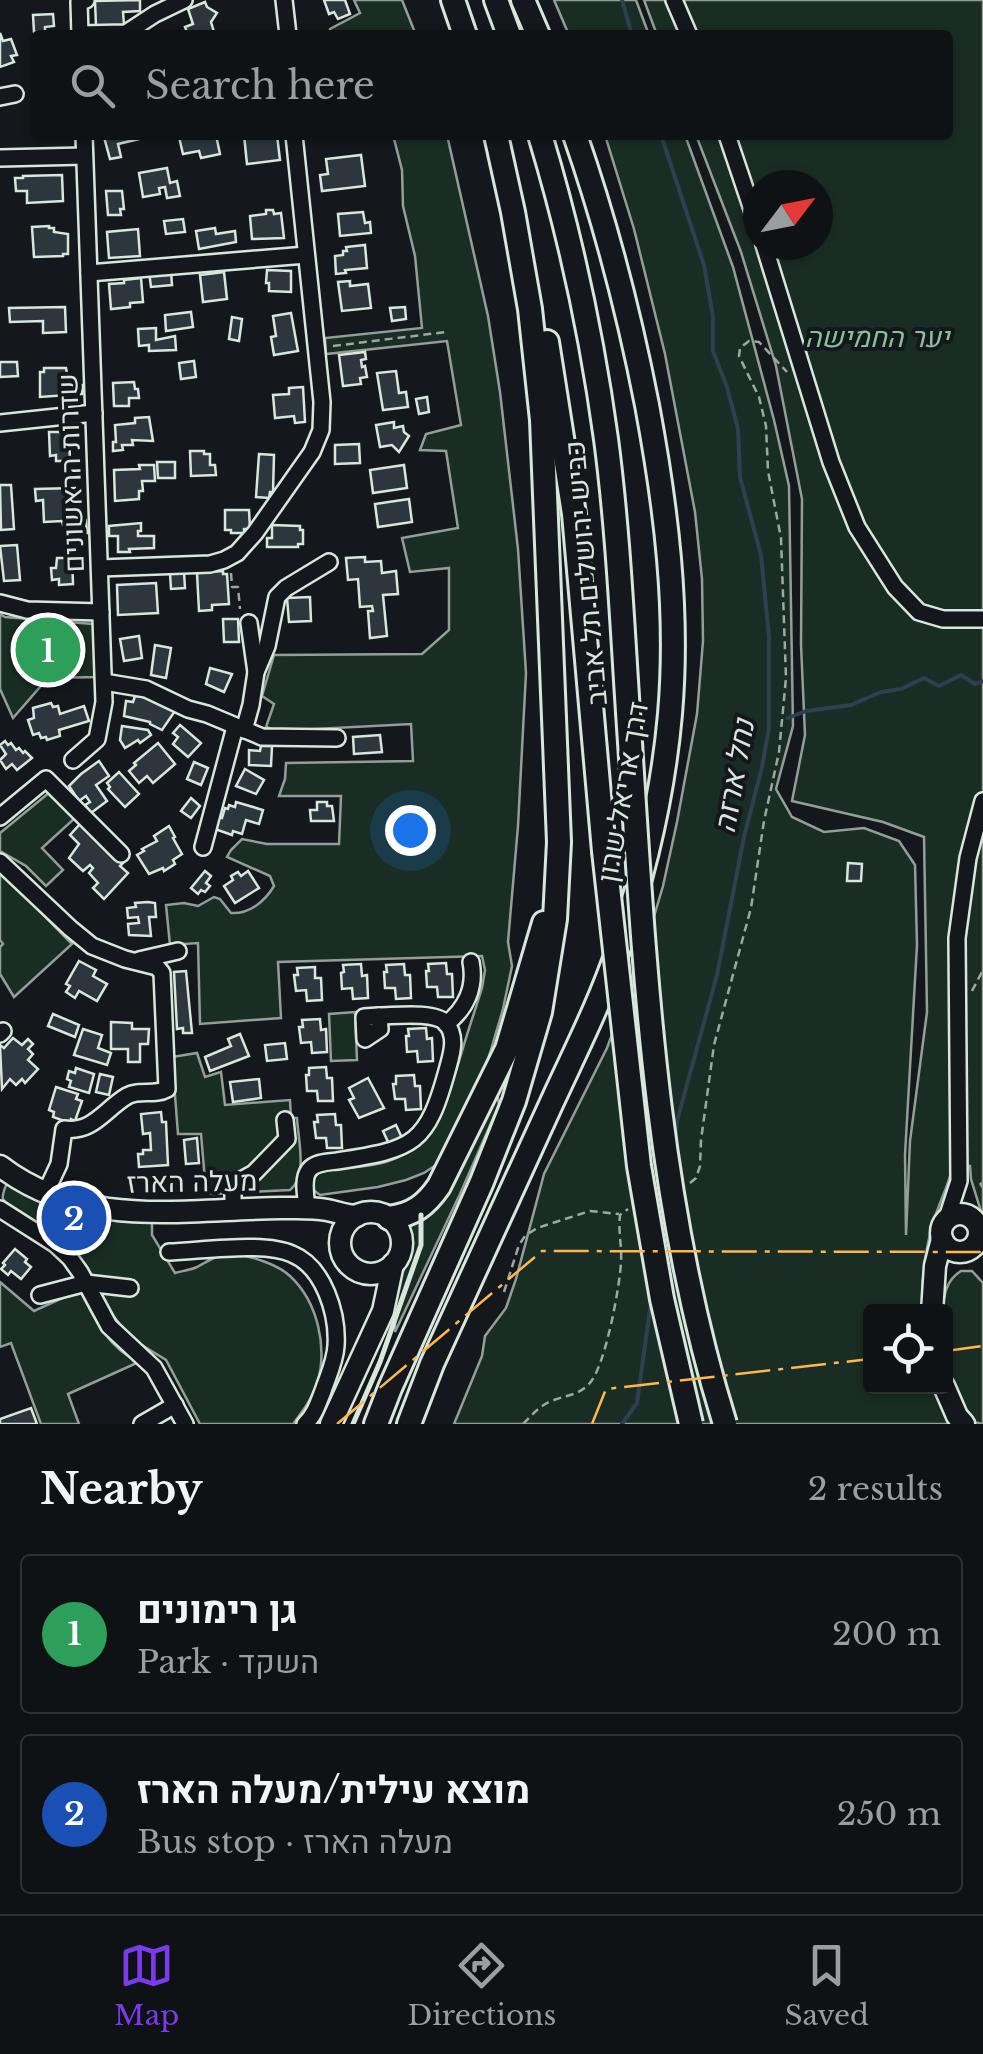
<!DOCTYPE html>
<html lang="en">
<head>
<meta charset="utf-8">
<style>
  body { margin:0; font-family:"Libre Baskerville",Heebo,serif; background:#181b1e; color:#f1f3f6 }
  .controls { position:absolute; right:30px; bottom:30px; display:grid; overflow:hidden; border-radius:10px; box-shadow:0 2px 8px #0004 }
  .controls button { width:90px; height:90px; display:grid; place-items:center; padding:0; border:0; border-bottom:2px solid #2f3234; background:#0f1215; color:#f1f3f6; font:50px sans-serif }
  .compass { position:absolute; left:743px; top:170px; width:90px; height:90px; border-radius:50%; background:#0f1215; box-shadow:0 2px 8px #0004; rotate:58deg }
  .you { position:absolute; left:410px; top:830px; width:35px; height:35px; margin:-25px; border:8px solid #fff; border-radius:50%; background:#1a73e8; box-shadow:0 0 0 15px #1a73e833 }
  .badge { display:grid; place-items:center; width:65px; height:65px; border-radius:50%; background:#7c3aed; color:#fff; font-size:32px; font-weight:700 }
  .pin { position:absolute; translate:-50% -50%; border:5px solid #fff; box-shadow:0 2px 10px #0006 }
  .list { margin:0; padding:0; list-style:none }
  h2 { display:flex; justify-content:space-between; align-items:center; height:130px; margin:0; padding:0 40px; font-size:42px }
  h2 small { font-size:32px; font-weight:400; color:#9b9ea0 }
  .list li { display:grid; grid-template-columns:65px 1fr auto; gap:30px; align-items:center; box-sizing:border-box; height:160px; margin:0 20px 20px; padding:0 20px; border:2px solid #2f3234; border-radius:10px }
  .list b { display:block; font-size:38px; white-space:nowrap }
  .list p { margin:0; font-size:32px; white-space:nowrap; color:#9b9ea0 }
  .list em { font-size:32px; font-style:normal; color:#9b9ea0 }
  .icon { flex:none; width:55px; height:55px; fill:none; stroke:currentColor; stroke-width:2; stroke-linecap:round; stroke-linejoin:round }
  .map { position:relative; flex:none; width:983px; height:1424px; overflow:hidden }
  .search { position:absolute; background:#0f1215; box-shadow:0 2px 8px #0004; left:30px; right:30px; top:30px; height:110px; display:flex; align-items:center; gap:25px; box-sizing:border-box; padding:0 35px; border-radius:10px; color:#9b9ea0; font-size:38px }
  .sheet { height:490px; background:#0f1215 }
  nav { display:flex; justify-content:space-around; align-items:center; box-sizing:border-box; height:140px; border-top:2px solid #2f3234; background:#0f1215; font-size:28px; color:#9b9ea0 }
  nav a { display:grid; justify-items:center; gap:5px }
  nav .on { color:#7c3aed }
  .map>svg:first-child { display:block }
  .green { fill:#1a2d24; stroke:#939e99; stroke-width:2.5; fill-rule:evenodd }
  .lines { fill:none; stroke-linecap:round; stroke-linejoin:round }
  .stream { stroke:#2f3f4d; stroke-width:4 }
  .building { fill:#2c363c; stroke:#d8e6dc; stroke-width:2.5 }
  .minor-casing { stroke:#d8e6dc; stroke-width:20 }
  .major-casing { stroke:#d8e6dc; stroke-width:25 }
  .highway-casing { stroke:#d8e6dc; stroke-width:28 }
  .path { stroke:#9da8a2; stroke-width:2.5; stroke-dasharray:8 5; stroke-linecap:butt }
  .minor { stroke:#14181c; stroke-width:15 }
  .major { stroke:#14181c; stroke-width:20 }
  .highway { stroke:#14181c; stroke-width:22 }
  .highway-bridge-casing { stroke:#d8e6dc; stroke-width:28; stroke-linecap:butt }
  .highway-bridge { stroke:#14181c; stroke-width:22 }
  .wall { stroke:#d8e6dc; stroke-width:5 }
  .power { stroke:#ffb74d; stroke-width:2.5; stroke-dasharray:35 8 5 8; stroke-linecap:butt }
  .labels { text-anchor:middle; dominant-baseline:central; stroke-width:8; stroke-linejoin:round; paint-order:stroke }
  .park-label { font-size:28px; font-style:italic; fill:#8ac095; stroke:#14181c }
  .street-label { font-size:28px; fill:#d8e6dc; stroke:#14181c }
  .water-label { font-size:30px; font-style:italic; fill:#d8e6dc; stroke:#14181c }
</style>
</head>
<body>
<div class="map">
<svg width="983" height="1424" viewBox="0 0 983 1424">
  <rect width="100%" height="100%" fill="#14181c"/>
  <g class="green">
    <polygon points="354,0 402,0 416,35 329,35 330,29 360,13"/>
    <polygon points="554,0 636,0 649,35 569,35"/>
    <path d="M644,0H983V1185L980,1183L983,1188V1218L971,1179L970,1166H953C948,1187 938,1205 932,1226C925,1253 921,1284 923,1311L870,1312V1386L933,1387L950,1424H454L482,1356L485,1336L506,1308L516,1279L544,1174L607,1048L647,940L663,886L677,822L697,714L703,641L702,579L695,512L665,354L634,229L605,135H685L733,267L774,420L789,486L793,726L776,789L792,817L824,832L864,828L899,841L915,865L917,945L905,1155L906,1235L910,1141L927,1012L924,837L883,822L792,801L805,735L801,645L802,499L776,366L741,252L696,135H948V35H657ZM758,185H818V245H758Z"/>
    <path d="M393,135H447L488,316L500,392L518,549L526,673L518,826L508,942L512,966L503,1009L490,1053L477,1093L448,1157L424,1173L406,1180L378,1187L320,1195L312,1189L311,1182L319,1172C344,1166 372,1169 396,1158C440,1139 450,1089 463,1048C469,1027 476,1008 482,988L485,970L482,956L278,962L281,1018L200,1024L198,943L170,945L166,905L184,903L198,906L214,897L220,899L231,913C250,914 265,901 274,886L270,876L227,857L231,850L242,839L267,844H339L341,796H279L285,779L286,763L413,761L411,724L277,731L266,727L274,704L262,696L274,655L422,654L449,630V568L410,572L402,538L458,528L446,451L420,450L426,434L461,425L447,341L326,354L325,338L422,328L415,256L403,206L402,170Z"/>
    <polygon points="0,614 5,617 93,624 98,677 45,678 40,687 13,718 0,689"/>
    <polygon points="50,792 75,818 42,848 63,870 46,886 26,866 0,851 0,833"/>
    <polygon points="0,871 72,944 14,997 0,974 0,947 3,944 0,940"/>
    <polygon points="355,1012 357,1060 331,1061 329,1014"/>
    <path d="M197,1053L205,1077L221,1072L225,1105L290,1100L291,1118H297C298,1139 308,1176 290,1190L213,1194L206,1192L201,1134H178L172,1057Z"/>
    <polygon points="497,1091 499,1105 460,1194 395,1332 395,1292 411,1248 407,1226 415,1222"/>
    <path d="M8,1181C55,1218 93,1222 152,1220V1235L175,1273C182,1271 190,1270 197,1267C209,1261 218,1253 233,1254C251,1256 277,1264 290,1276C318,1302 328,1348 317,1384C312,1399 302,1412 293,1424H200L166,1360L132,1339L102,1302L15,1211C0,1200 0,1198 8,1181Z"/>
    <path d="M961,1271H972L983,1283V1424L974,1422L957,1396L946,1364V1312H942C944,1295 946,1280 961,1271Z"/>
    <path d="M0,1282L34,1311L80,1290C94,1318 109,1349 139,1362L68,1394L79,1424H41L11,1343L0,1347Z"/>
  </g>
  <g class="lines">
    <g class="stream">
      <polyline points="622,0 632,35"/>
      <polyline points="661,135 704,265 713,317 713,351 727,387 738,429 740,477 761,555 769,637 769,728 762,767 744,837 717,975 677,1121 675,1139"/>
      <polyline points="788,718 806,711 851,705 881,692 901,689 924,678 939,686 961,675 975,684 983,681"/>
      <polyline points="661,1233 665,1208"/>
      <polyline points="622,1424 637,1403 651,1302"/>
    </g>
  </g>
  <g class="building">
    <polygon points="140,0 140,11 123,12 124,25 96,26 95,1"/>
    <polygon points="324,0 345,0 350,14 338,19 334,12 329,14"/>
    <polygon points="205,2 207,7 217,13 211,22 215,35 188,35 185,27 193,24 188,9"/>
    <polygon points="53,14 54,26 45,27 45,32 34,32 33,15"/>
    <polygon points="0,33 3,41 11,39 17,55 11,56 14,62 0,67"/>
    <polygon points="113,135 138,135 139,139 118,144 121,157 110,159 104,137"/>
    <polygon points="182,135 216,135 220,154 201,158 199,151 183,154 179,137"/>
    <polygon points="244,135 277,135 280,160 247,164"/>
    <polygon points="361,155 365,186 322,191 320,175 328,174 326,159"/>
    <polygon points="167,168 170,183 177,181 180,196 167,198 165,187 159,188 160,194 143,197 139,173"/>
    <polygon points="62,175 63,201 27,203 27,191 16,191 15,178 23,178 23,176"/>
    <polygon points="106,191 122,191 124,209 120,209 121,215 108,215"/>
    <polygon points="266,210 273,210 274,214 281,213 284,238 252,239 250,216 266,214"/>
    <polygon points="363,212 365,223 370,222 371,233 340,236 338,214"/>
    <polygon points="183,219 185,232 166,234 164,221"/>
    <polygon points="49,226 49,228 54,228 54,232 68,234 68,254 63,254 63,256 34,257 32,227"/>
    <polygon points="215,228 216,234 235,231 236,242 199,249 196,231"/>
    <polygon points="138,229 140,256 109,258 107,232"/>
    <polygon points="365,245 367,268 345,270 346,273 336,274 335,256 343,255 343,251 347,251 346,247"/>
    <polygon points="267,270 291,271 291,292 269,291 269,283 266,283"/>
    <polygon points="171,271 172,285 151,287 149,272"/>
    <polygon points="224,272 227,299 203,302 200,275"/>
    <polygon points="141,278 143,302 130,303 130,307 111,309 109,284 124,283 124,280"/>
    <polygon points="350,281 350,286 368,284 371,308 342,311 338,282"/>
    <polygon points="65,307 66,332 43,333 43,321 10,322 9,308"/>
    <polygon points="405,307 406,319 392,321 390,308"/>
    <polygon points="191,312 193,327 166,331 165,315"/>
    <polygon points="291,313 298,351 274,355 271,337 276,336 273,316"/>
    <polygon points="232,317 242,319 239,341 229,339"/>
    <polygon points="156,328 156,340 175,336 176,350 149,351 149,345 139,346 138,329"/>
    <polygon points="365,352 366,359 361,360 362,367 365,366 367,377 360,378 361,384 343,386 339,355"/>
    <polygon points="194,361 196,377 181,379 179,363"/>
    <polygon points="0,362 17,362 18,376 0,377"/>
    <polygon points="44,368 66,368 69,385 83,385 82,394 40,397 40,372 44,372"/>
    <polygon points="396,371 399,393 406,392 408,407 383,410 377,373"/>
    <polygon points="134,382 135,389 138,389 139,398 129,398 129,406 114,406 113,383"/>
    <polygon points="303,387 305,422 295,423 294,416 275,418 273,395 289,394 289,388"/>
    <polygon points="427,397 429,412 419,414 416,399"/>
    <polygon points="149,417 153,441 132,440 133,445 122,445 123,450 113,451 113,442 116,442 115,425 135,423 135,418"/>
    <polygon points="394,422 394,428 403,426 404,432 409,436 399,452 392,445 380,447 376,425"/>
    <polygon points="49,432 69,432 70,461 56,461 56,455 50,456"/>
    <polygon points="359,444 360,463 335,464 335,445"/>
    <polygon points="190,451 204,451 204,454 210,454 210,465 215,465 216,475 191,476"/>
    <polygon points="259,454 274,455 273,492 270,492 269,498 256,497"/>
    <polygon points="157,462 175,462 175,478 158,478"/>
    <polygon points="139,465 154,465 155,481 142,481 143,491 139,491 139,499 115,501 114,470 140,469"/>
    <polygon points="404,465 407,488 373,493 370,470"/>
    <polygon points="0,485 11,485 14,529 1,530"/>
    <polygon points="75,488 76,521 86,520 87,533 77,533 77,529 69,529 69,525 63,525 62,521 44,522 43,500 36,501 35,489"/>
    <polygon points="409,499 412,522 378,527 375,504"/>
    <polygon points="225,510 249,510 250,529 244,529 244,533 231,533 231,530 225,530"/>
    <polygon points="141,523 141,531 138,531 138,536 154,536 154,548 129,549 130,552 118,552 118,536 109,536 109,526"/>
    <polygon points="272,525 300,526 300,530 303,530 303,544 298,544 298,547 267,547 267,538 272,538"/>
    <polygon points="17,545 20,580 4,581 0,546"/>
    <polygon points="365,557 365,562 381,561 382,573 396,571 398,594 383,595 387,636 370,638 368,611 373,611 372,606 360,607 358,579 348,580 346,558"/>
    <polygon points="57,558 72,558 73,584 59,585 59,579 52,580 51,568 56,568"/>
    <polygon points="223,571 223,574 227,574 229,604 212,605 212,610 199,611 197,573"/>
    <polygon points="184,572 185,588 171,589 170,573"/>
    <polygon points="156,583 158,613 118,615 117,585"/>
    <polygon points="310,597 311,621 289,622 287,598"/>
    <polygon points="223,619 238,619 239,642 224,642"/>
    <polygon points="36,629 45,642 31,651 23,638"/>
    <polygon points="139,636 142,658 124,661 120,639"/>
    <polygon points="155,645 171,648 166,678 151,675"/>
    <polygon points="210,668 232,674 224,692 206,684"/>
    <polygon points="135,696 150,698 175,711 162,730 150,724 150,722 124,716 126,701 133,702"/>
    <polygon points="51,703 53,707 58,706 60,714 84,706 89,721 59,730 60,736 47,740 46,737 41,738 39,733 33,735 28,720 34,718 33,708"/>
    <polygon points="180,725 201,743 188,757 173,744 178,737 173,733"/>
    <polygon points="122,726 148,730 151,735 140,743 138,740 125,748 120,740"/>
    <polygon points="380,735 382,752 354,754 353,737"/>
    <polygon points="5,741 8,745 11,743 16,750 19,748 23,753 25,751 32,758 17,770 12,764 6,769 0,760 6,754 0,745"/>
    <polygon points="158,743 175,764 153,783 147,776 139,783 129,771 136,765 134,763"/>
    <polygon points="261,746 272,746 271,766 249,765 249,750 260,751"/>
    <polygon points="99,761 109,776 96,785 107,801 91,813 85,805 90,802 86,796 79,801 69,786 81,774"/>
    <polygon points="194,762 208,768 201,785 187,779"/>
    <polygon points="245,769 264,780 256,794 236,786"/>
    <polygon points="119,772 139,794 125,807 108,789 110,787 107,783"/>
    <polygon points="191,798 200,806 191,818 181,811"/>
    <polygon points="236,802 263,810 259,824 246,820 242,834 233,831 232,835 215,829 219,817 222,818 225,808 228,809 229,805 235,807"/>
    <polygon points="317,802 327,802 327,806 332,806 334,821 311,821 310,810 317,810"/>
    <polygon points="81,823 123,863 120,866 128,873 104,899 93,888 98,883 89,873 93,868 90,865 83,871 69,858 79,844 70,835"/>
    <polygon points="169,826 175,837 173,838 182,854 173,860 175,864 164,871 163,868 149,874 137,855 144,851 142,849 157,841 154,836"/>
    <polygon points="848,863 862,864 861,881 847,881"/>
    <polygon points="205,871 211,876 206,883 210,886 205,892 201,890 198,894 191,888"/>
    <polygon points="248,871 259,888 235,903 224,886 233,880 231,876 238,872 241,876"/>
    <polygon points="148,902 155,903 156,917 149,917 151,936 129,935 128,924 139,923 138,917 128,918 127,908 136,907 135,903"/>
    <polygon points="79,961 96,970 93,976 107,984 97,1001 79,991 75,998 66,992 70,986 66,984"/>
    <polygon points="446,963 447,974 452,974 453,997 438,997 437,987 427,987 426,971 429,971 428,964"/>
    <polygon points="361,964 362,976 367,975 368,998 353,999 352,988 342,989 341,973 344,972 343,965"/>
    <polygon points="404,964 405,975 410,975 411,998 396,999 395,988 385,988 384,972 387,972 386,965"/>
    <polygon points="315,967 315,978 321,978 322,1000 307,1001 306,990 296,991 294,975 298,975 297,968"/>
    <polygon points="186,971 192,1033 183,1033 183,1028 177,1029 174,972"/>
    <polygon points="53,1014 79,1025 75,1037 48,1026"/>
    <polygon points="320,1019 321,1030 326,1029 327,1052 312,1053 311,1042 301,1043 299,1027 303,1027 302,1020"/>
    <polygon points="111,1022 132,1023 132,1029 149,1029 148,1044 140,1044 140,1062 128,1062 128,1049 111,1049"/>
    <polygon points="426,1028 427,1039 432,1038 433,1061 418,1062 417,1051 407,1052 406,1036 409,1036 408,1029"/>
    <polygon points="83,1029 102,1035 98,1048 111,1053 107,1065 74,1055"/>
    <polygon points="240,1034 249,1056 210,1071 205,1057 231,1046 228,1039"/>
    <polygon points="13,1038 22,1045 28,1039 33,1044 28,1049 33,1054 28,1060 38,1069 25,1083 22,1079 16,1085 10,1079 2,1089 0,1045 4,1048"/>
    <polygon points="285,1043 287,1059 267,1061 265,1045"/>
    <polygon points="326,1067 327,1078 332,1078 333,1101 318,1101 317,1091 307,1091 306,1075 309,1075 309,1068"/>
    <polygon points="76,1068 94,1074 89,1093 69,1087 71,1081 67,1079 69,1071 75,1073"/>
    <polygon points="100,1074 113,1077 109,1095 96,1092"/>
    <polygon points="414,1075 415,1086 420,1086 421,1109 406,1110 405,1099 395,1099 393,1084 396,1084 396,1076"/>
    <polygon points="368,1078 384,1108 359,1118 349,1100 354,1098 349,1088"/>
    <polygon points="259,1079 261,1098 233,1102 230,1082"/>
    <polygon points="56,1087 78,1094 76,1099 82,1101 75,1121 71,1119 70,1123 53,1117 54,1112 49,1110"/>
    <polygon points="161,1112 162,1122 166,1122 168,1165 139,1167 138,1154 143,1154 143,1150 151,1150 150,1133 143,1134 141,1114"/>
    <polygon points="335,1114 336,1125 341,1125 342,1148 327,1148 326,1138 316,1138 314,1122 318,1122 317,1115"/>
    <polygon points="396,1125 402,1138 389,1144 383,1131"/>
    <polygon points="197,1138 199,1163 186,1164 184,1140"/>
    <polygon points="15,1249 27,1259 25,1262 31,1267 21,1279 11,1271 8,1275 1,1269 5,1265 3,1263"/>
    <polygon points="31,1408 37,1424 0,1424 0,1419"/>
  </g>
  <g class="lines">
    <g class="minor-casing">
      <g id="minor">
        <polyline points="284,0 288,35"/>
        <polyline points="674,0 689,35"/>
        <polyline points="80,34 126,33 155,14 184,0"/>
        <polyline points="80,35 79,2 86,0"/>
        <polyline points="0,97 15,94"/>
        <polyline points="727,135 758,227"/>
        <polyline points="0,158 84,156"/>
        <polyline points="764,245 831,462 857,527 895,587 919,612 943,619 983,619"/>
        <polyline points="89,273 306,255"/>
        <polyline points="0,423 94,413"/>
        <polyline points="100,568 210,564 224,560 237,553 255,533 312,452 321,430 322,402 294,135"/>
        <polyline points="0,603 27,610 101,612"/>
        <polyline points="256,672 267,646 277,597 286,588 329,562"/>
        <polyline points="104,682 146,689 188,709 207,714 262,737 337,738"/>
        <polyline points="244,730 251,705 256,672 249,623"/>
        <polyline points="73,760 97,739 104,702 84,135"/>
        <polyline points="0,817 46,779 121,854"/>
        <polyline points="203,847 235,727"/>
        <path d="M0,862L70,928L92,946L125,959L157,967L162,973L167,1089C155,1096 139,1089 127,1096C105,1109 93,1133 64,1129L59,1164L45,1194"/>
        <polyline points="139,960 178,951"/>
        <polygon points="379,1016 380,1029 365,1039 364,1017"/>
        <path d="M446,1024C466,1009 476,987 471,962"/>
        <polyline points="0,1034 3,1031"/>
        <path d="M307,1208C306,1197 302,1179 309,1170C315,1162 329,1162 337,1161C415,1149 427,1145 448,1067C452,1053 457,1036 446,1023C434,1011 395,1016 379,1016"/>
        <polyline points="0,1209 55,1244 70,1258 80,1272 109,1326 154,1368 185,1424"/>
        <polyline points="233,1209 233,1194 236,1183 254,1173 287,1139 285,1120"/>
        <polyline points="946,1221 959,1181 957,938 968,858 983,801"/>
        <path d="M169,1252C201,1251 264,1241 292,1254C324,1267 338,1314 336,1346C335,1362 328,1376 323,1391C318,1403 315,1415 305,1424"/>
        <polyline points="40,1295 86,1283 130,1288"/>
        <polyline points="142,1424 175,1405"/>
      </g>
    </g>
    <g class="major-casing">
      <g id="major">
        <path d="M0,1166C83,1230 184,1209 281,1208C296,1208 312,1207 327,1210C338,1212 346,1216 357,1216"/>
        <circle cx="371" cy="1243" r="31"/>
        <circle cx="960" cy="1233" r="19"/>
        <polyline points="932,1312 935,1266 942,1239"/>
        <polyline points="944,1386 957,1416 964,1424"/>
        <polyline points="331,1424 383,1311 393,1264"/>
      </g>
    </g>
    <g class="highway-casing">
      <g id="highway">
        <polyline points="453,0 465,35"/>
        <polyline points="496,0 509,35"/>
        <polyline points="523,0 538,35"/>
        <path d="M540,135C570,234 592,337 606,439C618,530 622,621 628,712"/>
        <polyline points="547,342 574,514 604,851"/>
        <path d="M389,1218C413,1215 426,1205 439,1186L507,1049L544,923"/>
        <polyline points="376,1424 390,1388 481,1184 514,1101 540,1012 555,919 559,842 542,420 530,309 513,212 496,135"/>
        <path d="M409,1424L432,1364C472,1277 512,1190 552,1102C575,1052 600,1003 618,950C644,874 663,794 670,714C679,610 666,507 647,405C629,313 606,224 575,135"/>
      </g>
    </g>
    <g class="path">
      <polyline points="333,346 446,332"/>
      <polyline points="231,573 232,587 238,587 240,609"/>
      <polyline points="972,991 983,970"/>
      <polyline points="690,1183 696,1178 700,1166 701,1140 714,1045 751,908 764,821 779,752 786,678 781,538 768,471 766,426 759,397 739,356 740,348 749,341 759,342 787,372"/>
      <polyline points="504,1292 519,1245 525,1236 537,1228 590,1211 619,1214"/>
      <path d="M523,1424C533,1414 540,1405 554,1400C567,1395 579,1395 589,1384C605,1368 620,1286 621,1262C622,1246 618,1231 620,1215L628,1209"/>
    </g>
    <use href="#minor" class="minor"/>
    <use href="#major" class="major"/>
    <use href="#highway" class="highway"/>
    <g class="highway-bridge-casing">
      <g id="highway-bridge">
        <path d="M628,712C644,952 653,1193 725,1424"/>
        <polyline points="604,851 639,1166 662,1299 691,1424"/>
      </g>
    </g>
    <use href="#highway-bridge" class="highway-bridge"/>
    <polyline class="wall" points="353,1424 380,1362 421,1245 421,1215"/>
    <g class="power">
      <polyline points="946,1351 983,1346"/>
      <polyline points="337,1424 542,1251 983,1252"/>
      <polyline points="592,1424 606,1389 870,1359"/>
    </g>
  </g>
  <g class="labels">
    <g class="park-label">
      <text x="877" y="337">יער החמישה</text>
    </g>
    <g class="street-label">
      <text transform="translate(71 473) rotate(-92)">שדרות הראשונים</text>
      <text transform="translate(586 573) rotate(-95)">כביש ירושלים תל אביב</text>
      <text transform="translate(623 792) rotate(-80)">דרך אריאל שרון</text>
      <text transform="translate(192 1182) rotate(-1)">מעלה הארז</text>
    </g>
    <g class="water-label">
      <text transform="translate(734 776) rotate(-80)">נחל ארזה</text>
    </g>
  </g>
</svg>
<div class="controls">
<button><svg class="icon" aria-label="locate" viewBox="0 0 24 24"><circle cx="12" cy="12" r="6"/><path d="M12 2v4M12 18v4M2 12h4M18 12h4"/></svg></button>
</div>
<svg class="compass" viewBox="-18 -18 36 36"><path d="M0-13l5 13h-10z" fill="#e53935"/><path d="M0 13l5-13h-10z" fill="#9b9ea0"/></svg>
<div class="you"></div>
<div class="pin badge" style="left:48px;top:650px;background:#2e9e5b">1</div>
<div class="pin badge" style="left:74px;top:1218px;background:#1a4fb4">2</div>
<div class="search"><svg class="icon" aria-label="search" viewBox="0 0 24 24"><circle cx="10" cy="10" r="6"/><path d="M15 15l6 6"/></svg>Search here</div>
</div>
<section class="sheet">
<h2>Nearby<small>2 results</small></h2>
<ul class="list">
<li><span class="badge" style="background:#2e9e5b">1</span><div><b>גן רימונים</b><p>Park · השקד</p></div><em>200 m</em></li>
<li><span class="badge" style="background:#1a4fb4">2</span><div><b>מוצא עילית/מעלה הארז</b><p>Bus stop · מעלה הארז</p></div><em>250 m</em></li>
</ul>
</section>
<nav>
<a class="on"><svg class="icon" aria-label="map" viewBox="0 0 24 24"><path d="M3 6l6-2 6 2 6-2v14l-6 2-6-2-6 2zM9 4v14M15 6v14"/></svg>Map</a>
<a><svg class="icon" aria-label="directions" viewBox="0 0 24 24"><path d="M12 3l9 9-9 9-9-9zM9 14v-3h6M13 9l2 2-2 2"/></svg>Directions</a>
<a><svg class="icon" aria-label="saved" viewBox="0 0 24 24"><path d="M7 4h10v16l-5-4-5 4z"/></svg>Saved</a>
</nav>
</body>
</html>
